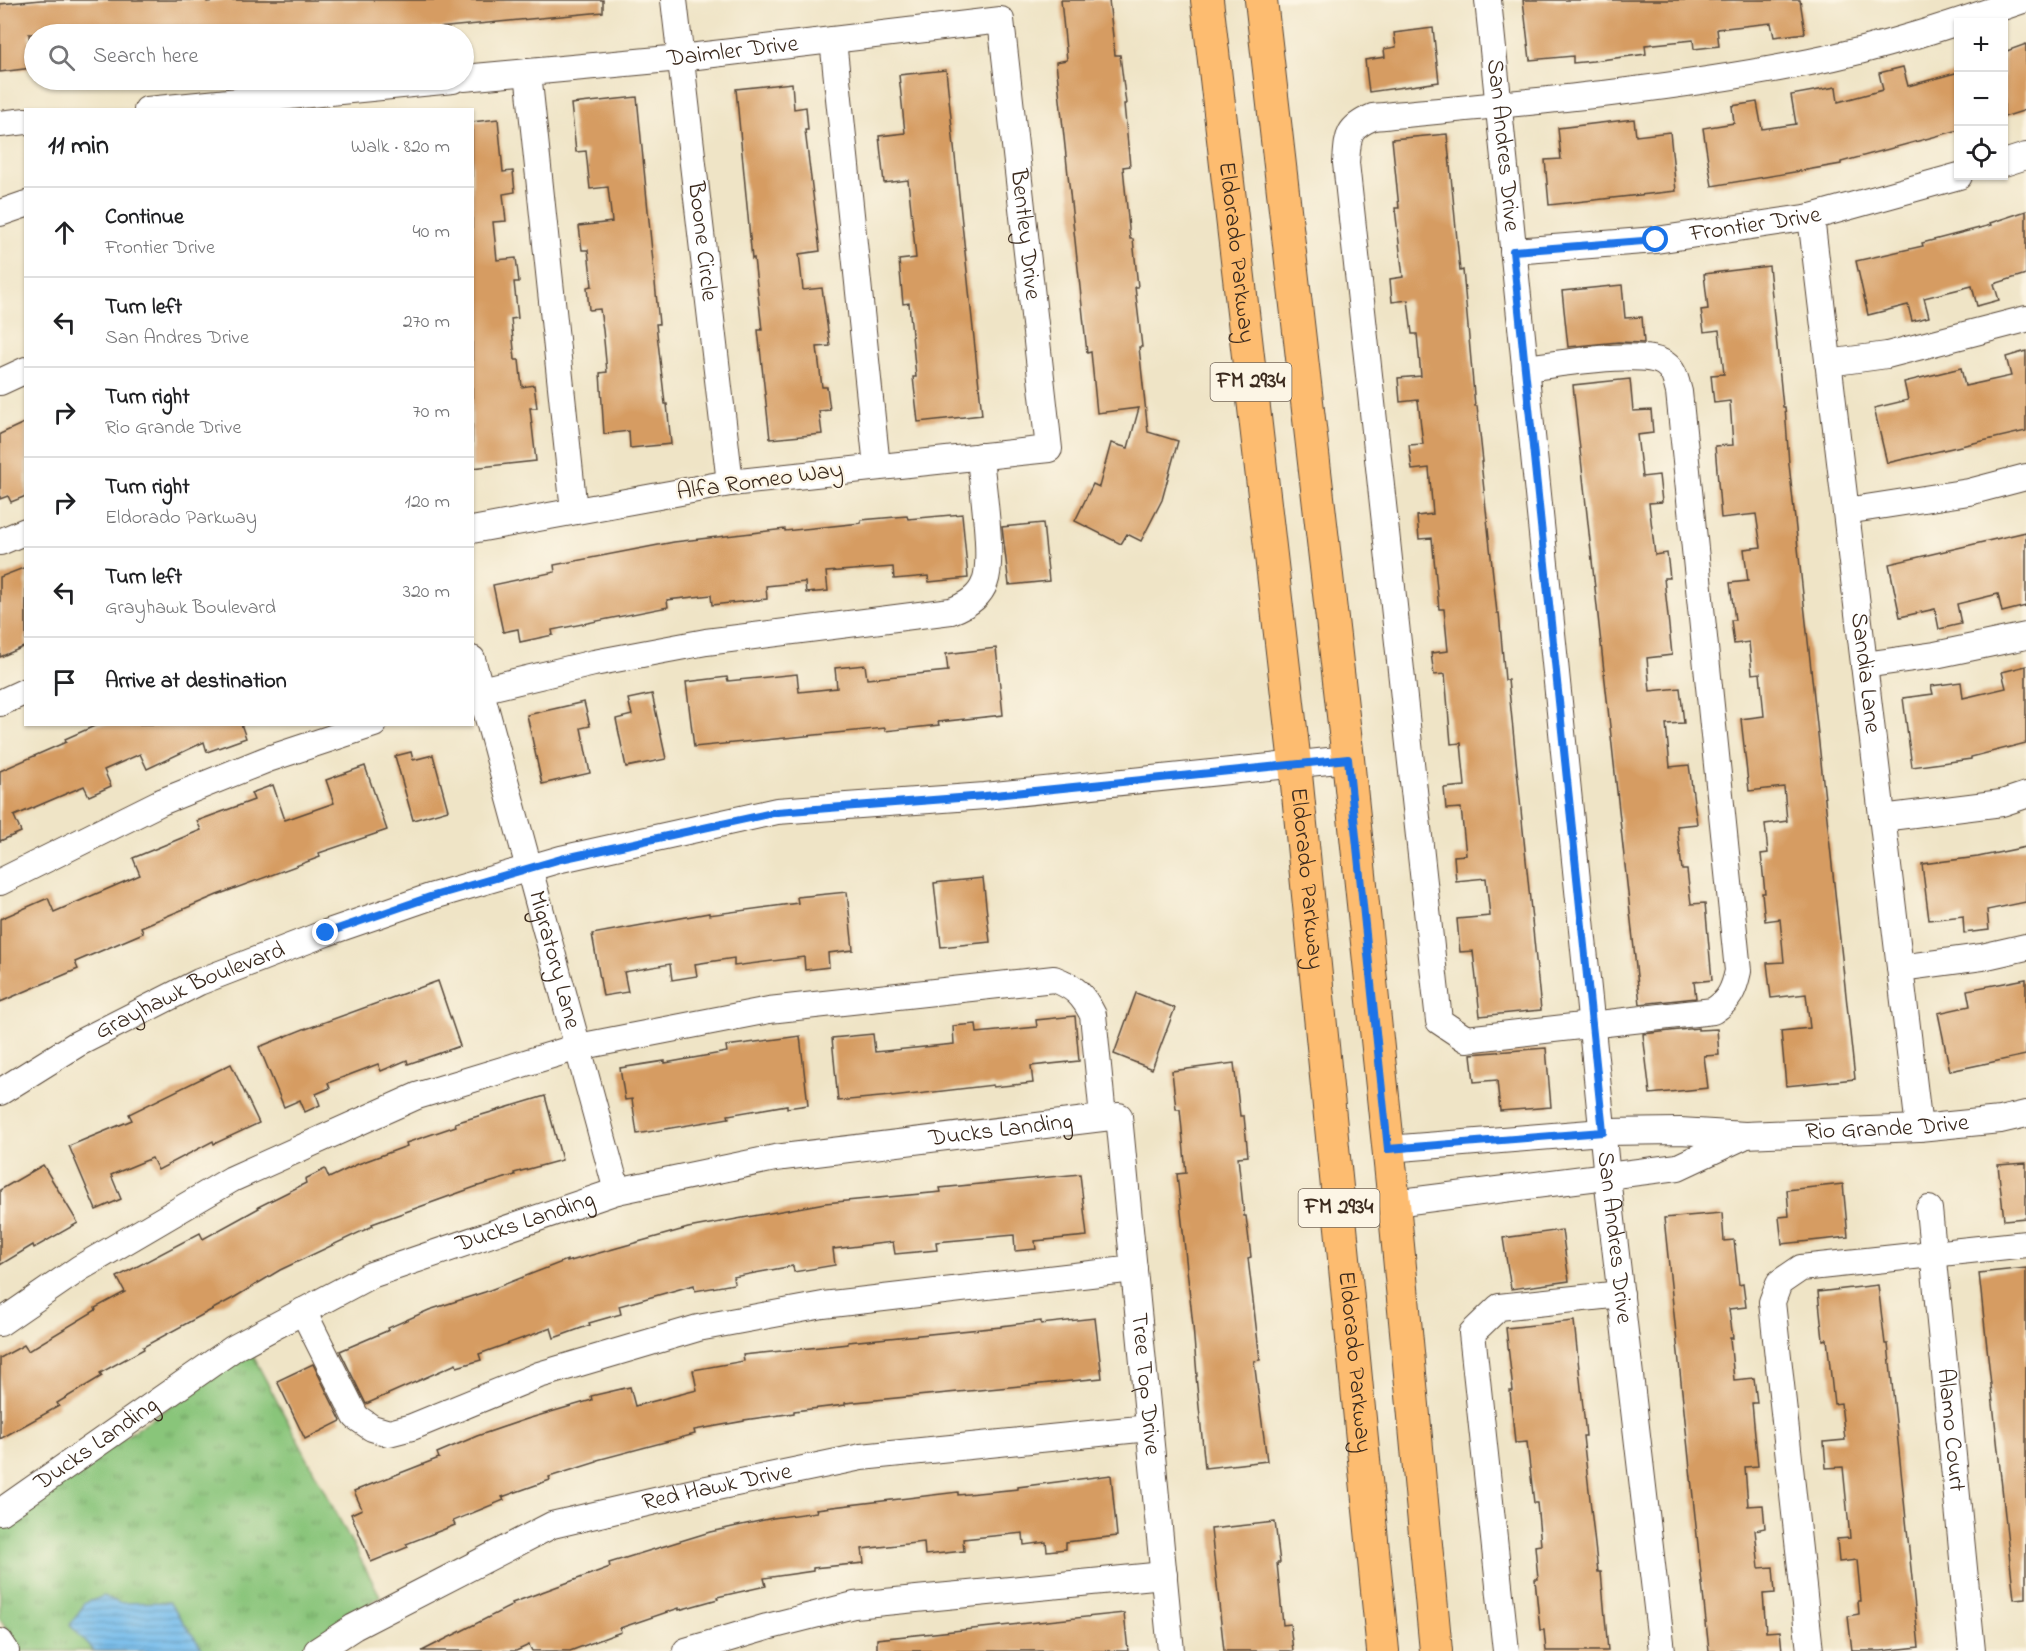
<!DOCTYPE html>
<html lang="en">
<head>
<meta charset="utf-8">
<style>
  body { margin:0; font-family:"Indie Flower",sans-serif; background:#f6f6f6; color:#202124 }
  .controls { position:absolute; right:18px; top:18px; display:grid; overflow:hidden; border-radius:0px; box-shadow:0 2px 4px #0004 }
  .controls button { width:54px; height:54px; display:grid; place-items:center; padding:0; border:0; border-bottom:2px solid #e0e0e0; background:#fff; color:#202124; font:30px sans-serif }
  .stop { position:absolute; width:18px; height:18px; margin:-14px; border:4px solid #1a73e8; border-radius:50%; background:#fff }
  .stop.end { background:#1a73e8; border-color:#fff; box-shadow:0 2px 6px #0008 }
  .list { margin:0; padding:0; list-style:none }
  h2 { display:flex; justify-content:space-between; align-items:center; height:78px; margin:0; padding:0 24px; font-size:26px }
  h2 small { font-size:20px; font-weight:400; color:#757577 }
  .list li { display:grid; grid-template-columns:39px 1fr auto; gap:18px; align-items:center; box-sizing:border-box; height:90px; padding:0 24px; border-top:2px solid #e0e0e0 }
  .list b { display:block; font-size:22px; white-space:nowrap }
  .list p { margin:0; font-size:20px; white-space:nowrap; color:#757577 }
  .list em { font-size:20px; font-style:normal; color:#757577 }
  .icon { flex:none; width:33px; height:33px; fill:none; stroke:currentColor; stroke-width:2; stroke-linecap:round; stroke-linejoin:round }
  .map { position:relative; flex:none; width:2026px; height:1651px; overflow:hidden }
  .search { position:absolute; background:#fff; box-shadow:0 2px 4px #0004; left:24px; top:24px; width:450px; height:66px; display:flex; align-items:center; gap:15px; box-sizing:border-box; padding:0 21px; border-radius:33px; color:#757577; font-size:22px }
  .panel { position:absolute; background:#fff; box-shadow:0 2px 4px #0004; left:24px; top:108px; width:450px; height:618px; border-radius:0px }
  .map>svg:first-child { display:block }
  .grass { fill:url(#grass-tufts); stroke:#62784c; stroke-width:1.5 }
  .water { fill:url(#water-rules); stroke:#587385; stroke-width:1.5 }
  .building { fill:#d69c62 }
  .lines { fill:none; stroke-linecap:round; stroke-linejoin:round }
  .minor-casing { stroke:#564637; stroke-width:28 }
  .major-casing { stroke:#564637; stroke-width:34 }
  .minor { stroke:#fff; stroke-width:26 }
  .major { stroke:#fdbc70; stroke-width:32 }
  .route { stroke:#1a73e8; stroke-width:8 }
  .labels { text-anchor:middle; dominant-baseline:central; stroke-width:4.5; stroke-linejoin:round; paint-order:stroke }
  .shield { fill:#fcf5e5; stroke:#75675a; stroke-width:1.5 }
  .shield-label { font-size:22px; font-weight:bold; fill:#3b2a1e }
  .street-label { font-size:24px; fill:#3b2a1e; stroke:#fcf5e5 }
</style>
</head>
<body>
<div class="map">
<svg width="2026" height="1651" viewBox="0 0 2026 1651">
  <defs>
    <pattern id="grass-tufts" width="24" height="20" patternUnits="userSpaceOnUse" patternTransform="scale(1.5)"><rect width="24" height="20" fill="#89c57a"/><path d="M3 7l-1-3M5 7V3M7 7l1-3M15 17l-1-3M17 17v-4M19 17l1-3" fill="none" stroke="#71a063"/></pattern>
    <pattern id="water-rules" width="6" height="5" patternUnits="userSpaceOnUse" patternTransform="scale(1.5)"><rect width="6" height="5" fill="#74bcec"/><path d="M0 2.5h6" fill="none" stroke="#6099bf"/></pattern>
  </defs>
  <rect width="100%" height="100%" fill="#fcf5e5"/>
  <filter id="ink" filterUnits="userSpaceOnUse"><feTurbulence type="fractalNoise" baseFrequency=".0167" numOctaves="2"/><feDisplacementMap in="SourceGraphic" scale="12" xChannelSelector="R" yChannelSelector="G"/><feConvolveMatrix kernelMatrix="1 2 1 2 8 2 1 2 1" color-interpolation-filters="sRGB"/></filter>
  <filter id="wash" filterUnits="userSpaceOnUse"><feTurbulence type="fractalNoise" baseFrequency=".008" numOctaves="4" result="noise"/><feDisplacementMap in="SourceGraphic" scale="24" xChannelSelector="R" yChannelSelector="G"/><feGaussianBlur stdDeviation="1.35" result="paint"/><feColorMatrix in="noise" values="0 0 0 0 0 0 0 0 0 0 0 0 0 0 0 0 0 1.4 0 .05"/><feComposite in="paint" operator="in"/></filter>
  <g filter="url(#wash)">
    <rect width="100%" height="100%" fill="#efe4c6"/>
    <polygon class="grass" points="251,1352 380,1596 299,1651 21,1651 0,1619 0,1521"/>
    <polygon class="water" points="104,1596 119,1603 169,1602 204,1651 94,1651 70,1625 85,1603"/>
    <g id="blocks">
      <g class="building">
        <polygon points="41,0 206,0 207,2 225,0 603,0 603,12 374,34 29,34 32,68 0,72 0,4"/>
        <polygon points="1061,0 1109,0 1115,55 1120,55 1126,104 1124,104 1130,166 1123,167 1130,239 1133,239 1138,287 1135,287 1142,347 1139,347 1148,432 1178,441 1162,500 1141,541 1127,534 1121,544 1075,521 1093,484 1099,487 1111,443 1128,448 1139,408 1097,413 1091,352 1087,353 1056,62 1067,60"/>
        <polygon points="1523,0 1800,0 1805,33 1774,37 1771,23 1717,29 1719,46 1694,49 1693,40 1645,45 1646,54 1593,61 1573,63 1573,56 1530,60"/>
        <polygon points="1433,28 1439,82 1369,92 1365,60 1385,57 1384,49 1396,47 1394,33"/>
        <polygon points="2026,44 2026,110 2004,117 2004,52"/>
        <polygon points="1903,67 1908,86 1959,72 1959,130 1841,162 1841,164 1712,186 1703,128 1734,123 1732,106 1757,102 1762,129 1796,124 1791,95 1836,87 1838,102 1883,90 1879,73"/>
        <polygon points="946,70 982,415 918,422 913,377 916,377 909,303 903,304 899,260 916,258 908,180 884,183 879,136 905,133 899,75"/>
        <polygon points="792,83 794,109 806,107 808,130 805,130 820,251 799,254 803,290 822,288 830,346 817,347 822,387 827,387 830,410 819,411 822,434 770,439 758,330 762,330 754,258 752,259 736,89"/>
        <polygon points="637,97 659,324 656,324 665,404 667,404 671,444 630,448 629,431 604,434 600,373 607,372 603,330 600,309 589,310 587,287 592,286 588,250 582,250 579,226 612,222 608,187 590,189 586,151 576,152 571,104"/>
        <polygon points="498,119 503,172 513,171 515,192 503,194 506,221 493,222 497,260 516,258 519,282 514,282 518,318 511,319 515,360 519,360 522,387 534,385 537,408 530,408 536,461 472,468 472,122"/>
        <polygon points="1634,119 1636,136 1670,132 1676,191 1549,205 1545,160 1561,159 1558,128"/>
        <polygon points="1447,134 1460,271 1463,270 1475,406 1477,406 1483,462 1481,462 1497,613 1499,613 1505,680 1508,680 1541,1010 1480,1016 1473,951 1460,952 1457,919 1490,916 1486,878 1456,881 1454,856 1466,855 1461,808 1446,809 1444,788 1465,786 1461,743 1451,744 1445,674 1434,675 1431,653 1448,651 1444,609 1439,609 1432,538 1419,539 1417,516 1433,514 1429,468 1412,470 1409,445 1423,444 1418,400 1400,402 1398,378 1421,376 1417,334 1412,334 1408,300 1392,302 1390,279 1403,277 1395,208 1399,208 1392,139"/>
        <polygon points="2026,211 2026,274 1994,284 1999,300 1977,306 1972,286 1924,298 1929,317 1912,321 1908,305 1868,315 1856,261 1923,246 1922,243 1991,225 1990,223"/>
        <polygon points="1769,266 1783,407 1785,407 1789,464 1855,1079 1786,1086 1781,1031 1810,1028 1806,994 1771,998 1767,963 1784,962 1780,919 1765,921 1762,893 1765,893 1761,854 1768,853 1765,824 1787,821 1784,787 1749,791 1741,719 1764,716 1760,673 1752,674 1749,642 1734,644 1731,620 1735,620 1730,583 1748,581 1744,549 1761,547 1756,514 1721,518 1715,446 1733,445 1730,401 1714,403 1711,375 1724,374 1719,330 1704,332 1701,310 1708,309 1704,274"/>
        <polygon points="1622,285 1625,318 1642,317 1644,343 1618,342 1568,347 1562,291"/>
        <polygon points="2026,351 2026,431 1887,463 1874,408 1908,400 1904,382 1961,368 1965,386 2011,376 2006,357"/>
        <polygon points="1630,379 1633,411 1651,410 1653,433 1637,435 1642,477 1659,475 1662,502 1649,503 1655,555 1667,553 1670,578 1664,578 1672,655 1647,658 1650,691 1680,688 1684,723 1666,724 1670,767 1689,765 1697,824 1677,826 1682,870 1687,870 1691,904 1705,903 1712,980 1694,982 1696,998 1640,1004 1573,385"/>
        <polygon points="26,422 26,496 11,502 8,496 0,499 0,434"/>
        <polygon points="962,514 968,578 929,582 928,576 894,579 893,567 826,572 828,591 806,593 805,582 766,586 767,599 712,605 711,595 667,600 668,607 552,630 553,635 520,642 518,629 503,632 493,585 555,572 554,565 674,542 785,529 785,531 861,523 861,520 907,516 908,519"/>
        <polygon points="1043,523 1049,581 1009,585 1002,527"/>
        <polygon points="2026,532 2026,606 2002,612 1998,594 1957,604 1961,624 1939,629 1935,609 1900,617 1889,564"/>
        <polygon points="26,567 26,646 0,657 0,577"/>
        <polygon points="996,648 1003,715 938,722 939,725 885,731 885,728 694,747 686,682 727,677 728,681 797,674 799,692 837,688 835,668 865,665 867,679 948,671 946,654"/>
        <polygon points="2026,666 2026,743 1971,757 1971,759 1912,767 1903,698 1933,694 1931,686 1961,682 1963,698 2006,688 2002,672"/>
        <polygon points="652,694 666,759 626,767 616,719 632,715 628,699"/>
        <polygon points="584,702 590,726 581,728 590,773 542,784 527,715"/>
        <polygon points="99,724 241,724 246,738 207,752 204,742 147,769 140,754 104,770 111,786 89,796 84,786 14,816 21,832 0,841 0,771 66,742 65,739"/>
        <polygon points="411,752 413,760 433,755 448,810 413,820 395,756"/>
        <polygon points="365,766 387,830 319,853 320,857 217,895 141,927 143,933 75,962 78,969 0,1002 0,919 48,898 54,912 140,875 133,858 201,830 197,821 254,800 251,793 273,785 285,820 334,803 326,780"/>
        <polygon points="2026,847 2026,902 1987,910 1989,930 1964,933 1963,916 1929,920 1922,864 1978,857"/>
        <polygon points="983,878 990,942 941,947 934,883"/>
        <polygon points="847,892 853,950 828,953 829,967 805,970 804,957 734,966 734,958 695,964 697,976 672,980 670,964 624,972 628,992 603,996 592,934 709,913 709,915 798,903 797,897"/>
        <polygon points="2026,979 2026,1055 1950,1071 1938,1013 1970,1006 1967,990"/>
        <polygon points="438,981 460,1046 408,1064 407,1060 381,1071 378,1064 328,1083 330,1088 316,1094 320,1105 305,1112 300,1100 284,1107 259,1047 306,1028 306,1029"/>
        <polygon points="1136,993 1175,1008 1152,1069 1114,1054"/>
        <polygon points="1075,1016 1079,1061 1031,1066 1033,1083 993,1087 993,1085 892,1097 891,1096 838,1101 832,1038 873,1034 875,1052 954,1044 953,1026 976,1024 977,1033 1037,1027 1036,1020"/>
        <polygon points="1698,1028 1698,1030 1717,1029 1719,1055 1704,1056 1708,1088 1650,1094 1643,1034"/>
        <polygon points="800,1036 808,1105 787,1108 787,1105 728,1115 729,1118 637,1134 632,1099 625,1100 620,1068 665,1061 665,1063 727,1052 726,1046"/>
        <polygon points="1546,1048 1551,1107 1500,1111 1497,1080 1474,1082 1471,1054"/>
        <polygon points="1234,1063 1240,1116 1244,1116 1248,1156 1238,1157 1244,1216 1246,1216 1251,1257 1248,1258 1260,1360 1254,1361 1267,1461 1205,1468 1196,1376 1197,1376 1193,1326 1177,1174 1186,1173 1180,1109 1176,1109 1172,1071"/>
        <polygon points="231,1064 259,1123 214,1144 213,1141 158,1170 152,1158 111,1175 121,1199 96,1210 69,1146 132,1120 129,1114"/>
        <polygon points="545,1096 562,1160 514,1173 515,1175 475,1187 372,1224 373,1226 280,1270 235,1297 143,1347 144,1349 100,1373 102,1376 57,1403 59,1406 0,1439 0,1358 24,1345 28,1351 96,1310 95,1308 125,1292 117,1277 200,1233 203,1239 259,1208 258,1207 306,1183 305,1179 325,1169 329,1178 358,1164 407,1146 406,1143 456,1126 455,1123"/>
        <polygon points="2026,1163 2026,1218 2004,1220 1998,1165"/>
        <polygon points="43,1165 78,1223 34,1248 33,1245 0,1265 0,1190"/>
        <polygon points="1080,1174 1087,1236 1035,1241 1036,1249 1015,1251 1014,1235 936,1242 937,1250 895,1254 893,1242 833,1249 835,1265 794,1272 793,1266 733,1277 734,1284 695,1291 694,1285 619,1306 621,1314 589,1323 590,1325 554,1338 551,1328 479,1354 481,1360 457,1367 456,1364 366,1404 340,1351 389,1330 388,1328 429,1310 485,1292 567,1260 567,1262 688,1228 825,1203 941,1192 940,1188"/>
        <polygon points="1843,1184 1848,1237 1782,1244 1779,1217 1789,1216 1787,1190"/>
        <polygon points="1722,1213 1724,1241 1734,1240 1739,1285 1743,1284 1746,1307 1729,1309 1733,1338 1730,1338 1734,1380 1754,1378 1757,1403 1752,1403 1758,1466 1745,1467 1748,1506 1763,1505 1765,1528 1755,1530 1759,1568 1773,1567 1775,1593 1763,1594 1766,1632 1780,1631 1782,1651 1709,1651 1664,1218"/>
        <polygon points="1562,1230 1569,1281 1511,1289 1503,1238"/>
        <polygon points="2026,1268 2026,1598 2014,1599 1979,1273"/>
        <polygon points="1878,1285 1885,1344 1888,1344 1919,1647 1881,1651 1852,1651 1848,1616 1859,1614 1858,1601 1861,1601 1857,1560 1839,1562 1837,1539 1850,1538 1843,1467 1826,1468 1824,1442 1845,1440 1841,1403 1834,1404 1827,1339 1823,1340 1818,1292"/>
        <polygon points="1095,1318 1102,1378 845,1403 845,1405 794,1411 794,1413 744,1420 744,1421 694,1430 695,1434 597,1460 597,1462 549,1477 550,1480 502,1497 504,1500 453,1521 455,1525 406,1544 408,1547 371,1562 351,1514 362,1509 354,1491 439,1458 437,1453 477,1436 527,1419 592,1400 591,1396 630,1387 635,1406 697,1390 693,1370 744,1361 743,1355 848,1344 848,1342 1001,1327 1001,1326 1041,1321 1041,1324"/>
        <polygon points="1574,1321 1586,1436 1583,1436 1598,1572 1601,1572 1608,1651 1546,1651 1544,1630 1540,1630 1535,1579 1538,1579 1535,1546 1541,1545 1537,1503 1534,1503 1527,1442 1515,1443 1510,1391 1513,1391 1506,1328"/>
        <polygon points="313,1364 341,1421 305,1439 277,1381"/>
        <polygon points="1111,1475 1117,1536 1066,1542 1066,1549 1047,1551 1046,1542 1024,1545 1023,1533 963,1539 964,1551 925,1555 924,1542 862,1549 864,1563 813,1568 813,1571 764,1578 766,1586 717,1597 718,1599 679,1610 679,1608 620,1628 621,1632 570,1651 532,1651 529,1645 516,1651 422,1651 513,1605 512,1603 610,1567 609,1563 710,1532 773,1518 817,1512 816,1509 958,1492 958,1495 1018,1489 1018,1487"/>
        <polygon points="1275,1522 1280,1563 1277,1563 1283,1625 1290,1624 1293,1651 1224,1651 1211,1529"/>
        <polygon points="1124,1613 1128,1651 877,1651 877,1639"/>
      </g>
    </g>
  </g>
  <g filter="url(#ink)">
    <use href="#blocks" fill-opacity="0" stroke="#564637" stroke-width="1.5"/>
    <g class="lines">
      <g class="minor-casing">
        <g id="minor">
          <path id="s1" d="M674,0L730,483"/>
          <path id="s2" d="M1488,0L1607,1177L1662,1651"/>
          <polyline points="833,40 877,467"/>
          <polyline points="528,72 574,511"/>
          <path id="s3" d="M464,78L680,58L1001,20L1049,449L730,483L472,530"/>
          <polyline points="147,110 453,80"/>
          <polyline points="0,124 26,121"/>
          <polyline points="2004,163 2026,156"/>
          <polyline points="0,213 26,204"/>
          <path id="s4" d="M1811,217L1919,1128"/>
          <path id="s5" d="M1513,251L1656,240L1811,217L1959,176"/>
          <polyline points="1828,363 1887,355 2026,319"/>
          <path d="M1525,368C1554,365 1643,348 1665,364C1675,371 1676,382 1679,392L1738,971C1734,990 1729,1001 1713,1011L1466,1039L1439,1021L1346,163C1348,136 1347,128 1373,117C1519,103 1666,91 1810,62C1882,48 1953,24 2023,0"/>
          <polyline points="0,382 26,370"/>
          <polyline points="1846,511 1969,492 2026,477"/>
          <polyline points="0,542 26,531"/>
          <path id="s6" d="M472,659L617,1191"/>
          <polyline points="1864,665 1935,655 2026,636"/>
          <path d="M472,692L594,663L706,642L951,611C965,606 980,597 985,582C994,558 982,485 980,456"/>
          <polyline points="0,703 26,691"/>
          <polyline points="1882,818 2002,803 2026,795"/>
          <polyline points="0,882 161,802 268,759 374,724"/>
          <polyline points="1900,968 1982,957 2026,947"/>
          <path id="s7" d="M0,1092L77,1044L199,982L326,933L430,897L561,859L777,811L985,796L1348,759"/>
          <path id="s8" d="M1388,1149L1603,1132L1680,1131L1745,1135L1919,1128L2000,1120L2026,1114"/>
          <polyline points="1394,1203 1678,1167 1742,1137"/>
          <path id="s9" d="M1929,1209L1972,1651"/>
          <polyline points="303,1311 356,1417 372,1428 389,1433 412,1427 539,1375 698,1328 823,1305 1134,1269"/>
          <path d="M0,1323L80,1268L232,1179L417,1096L578,1047L769,1010L1054,979C1075,987 1083,995 1093,1015L1103,1117"/>
          <path id="s10" d="M0,1512L234,1348L371,1275L617,1191L775,1158L1119,1116L1171,1651"/>
          <polyline points="0,1642 6,1651"/>
          <path id="s11" d="M317,1651L354,1627L552,1525L707,1489L861,1457L1149,1428"/>
          <polyline points="686,1651 767,1627 854,1605 1164,1575"/>
          <polyline points="1506,1651 1472,1333 1499,1307 1621,1294"/>
          <polyline points="1810,1651 1772,1302 1779,1283 1801,1268 2026,1244"/>
        </g>
      </g>
      <g class="major-casing">
        <g id="major">
          <path id="s12" d="M1207,0L1295,764L1383,1651"/>
          <polyline points="1261,0 1348,759 1394,1203 1436,1651"/>
        </g>
      </g>
      <use href="#minor" class="minor"/>
      <use href="#major" class="major"/>
    </g>
  </g>
  <g class="lines" filter="url(#ink)">
    <polyline class="route" points="326,933 430,897 561,859 777,812 985,796 1348,759 1388,1149 1603,1132 1513,251 1656,240"/>
  </g>
  <g class="labels">
    <g class="shield">
      <rect x="1210.5" y="363" width="81" height="38" rx="4.5"/>
      <rect x="1298.5" y="1189" width="81" height="38" rx="4.5"/>
    </g>
    <g class="shield-label">
      <text x="1251" y="382">FM 2934</text>
      <text x="1339" y="1208">FM 2934</text>
    </g>
    <g class="street-label">
      <text stroke="none"><textPath href="#s3" startOffset="270">Daimler Drive</textPath></text>
      <text stroke="none"><textPath href="#s2" startOffset="146">San Andres Drive</textPath></text>
      <text stroke="none"><textPath href="#s5" startOffset="244">Frontier Drive</textPath></text>
      <text stroke="none"><textPath href="#s3" startOffset="756">Bentley Drive</textPath></text>
      <text stroke="none"><textPath href="#s1" startOffset="243">Boone Circle</textPath></text>
      <text stroke="none"><textPath href="#s12" startOffset="254">Eldorado Parkway</textPath></text>
      <text transform="translate(760 482) rotate(-8)">Alfa Romeo Way</text>
      <text stroke="none"><textPath href="#s4" startOffset="459">Sandia Lane</textPath></text>
      <text stroke="none"><textPath href="#s12" startOffset="884">Eldorado Parkway</textPath></text>
      <text stroke="none"><textPath href="#s6" startOffset="312">Migratory Lane</textPath></text>
      <text stroke="none"><textPath href="#s7" startOffset="216">Grayhawk Boulevard</textPath></text>
      <text stroke="none"><textPath href="#s8" startOffset="500">Rio Grande Drive</textPath></text>
      <text stroke="none"><textPath href="#s10" startOffset="1090">Ducks Landing</textPath></text>
      <text stroke="none"><textPath href="#s10" startOffset="604">Ducks Landing</textPath></text>
      <text stroke="none"><textPath href="#s2" startOffset="1244">San Andres Drive</textPath></text>
      <text stroke="none"><textPath href="#s12" startOffset="1370">Eldorado Parkway</textPath></text>
      <text stroke="none"><textPath href="#s10" startOffset="1478">Tree Top Drive</textPath></text>
      <text stroke="none"><textPath href="#s9" startOffset="222">Alamo Court</textPath></text>
      <text stroke="none"><textPath href="#s10" startOffset="118">Ducks Landing</textPath></text>
      <text stroke="none"><textPath href="#s11" startOffset="436">Red Hawk Drive</textPath></text>
    </g>
  </g>
</svg>
<div class="controls">
<button>+</button>
<button>−</button>
<button><svg class="icon" aria-label="locate" viewBox="0 0 24 24"><circle cx="12" cy="12" r="6"/><path d="M12 2v4M12 18v4M2 12h4M18 12h4"/></svg></button>
</div>
<div class="stop" style="left:1656px;top:240px"></div>
<div class="stop end" style="left:326px;top:933px"></div>
<div class="search"><svg class="icon" aria-label="search" viewBox="0 0 24 24"><circle cx="10" cy="10" r="6"/><path d="M15 15l6 6"/></svg>Search here</div>
<section class="panel">
<h2>11 min<small>Walk · 820 m</small></h2>
<ul class="list">
<li><svg class="icon" aria-label="ahead" viewBox="0 0 24 24"><path d="M12 20V5M6 11l6-6 6 6"/></svg><div><b>Continue</b><p>Frontier Drive</p></div><em>40 m</em></li>
<li><svg class="icon" aria-label="left" viewBox="0 0 24 24"><path d="M17 20v-9H6M10 6l-5 5 5 5"/></svg><div><b>Turn left</b><p>San Andres Drive</p></div><em>270 m</em></li>
<li><svg class="icon" aria-label="right" viewBox="0 0 24 24"><path d="M7 20v-9h11M14 6l5 5-5 5"/></svg><div><b>Turn right</b><p>Rio Grande Drive</p></div><em>70 m</em></li>
<li><svg class="icon" aria-label="right" viewBox="0 0 24 24"><path d="M7 20v-9h11M14 6l5 5-5 5"/></svg><div><b>Turn right</b><p>Eldorado Parkway</p></div><em>120 m</em></li>
<li><svg class="icon" aria-label="left" viewBox="0 0 24 24"><path d="M17 20v-9H6M10 6l-5 5 5 5"/></svg><div><b>Turn left</b><p>Grayhawk Boulevard</p></div><em>320 m</em></li>
<li><svg class="icon" aria-label="arrive" viewBox="0 0 24 24"><path d="M6 21V4h12l-3 4 3 4H6"/></svg><div><b>Arrive at destination</b></div></li>
</ul>
</section>
</div>
</body>
</html>
